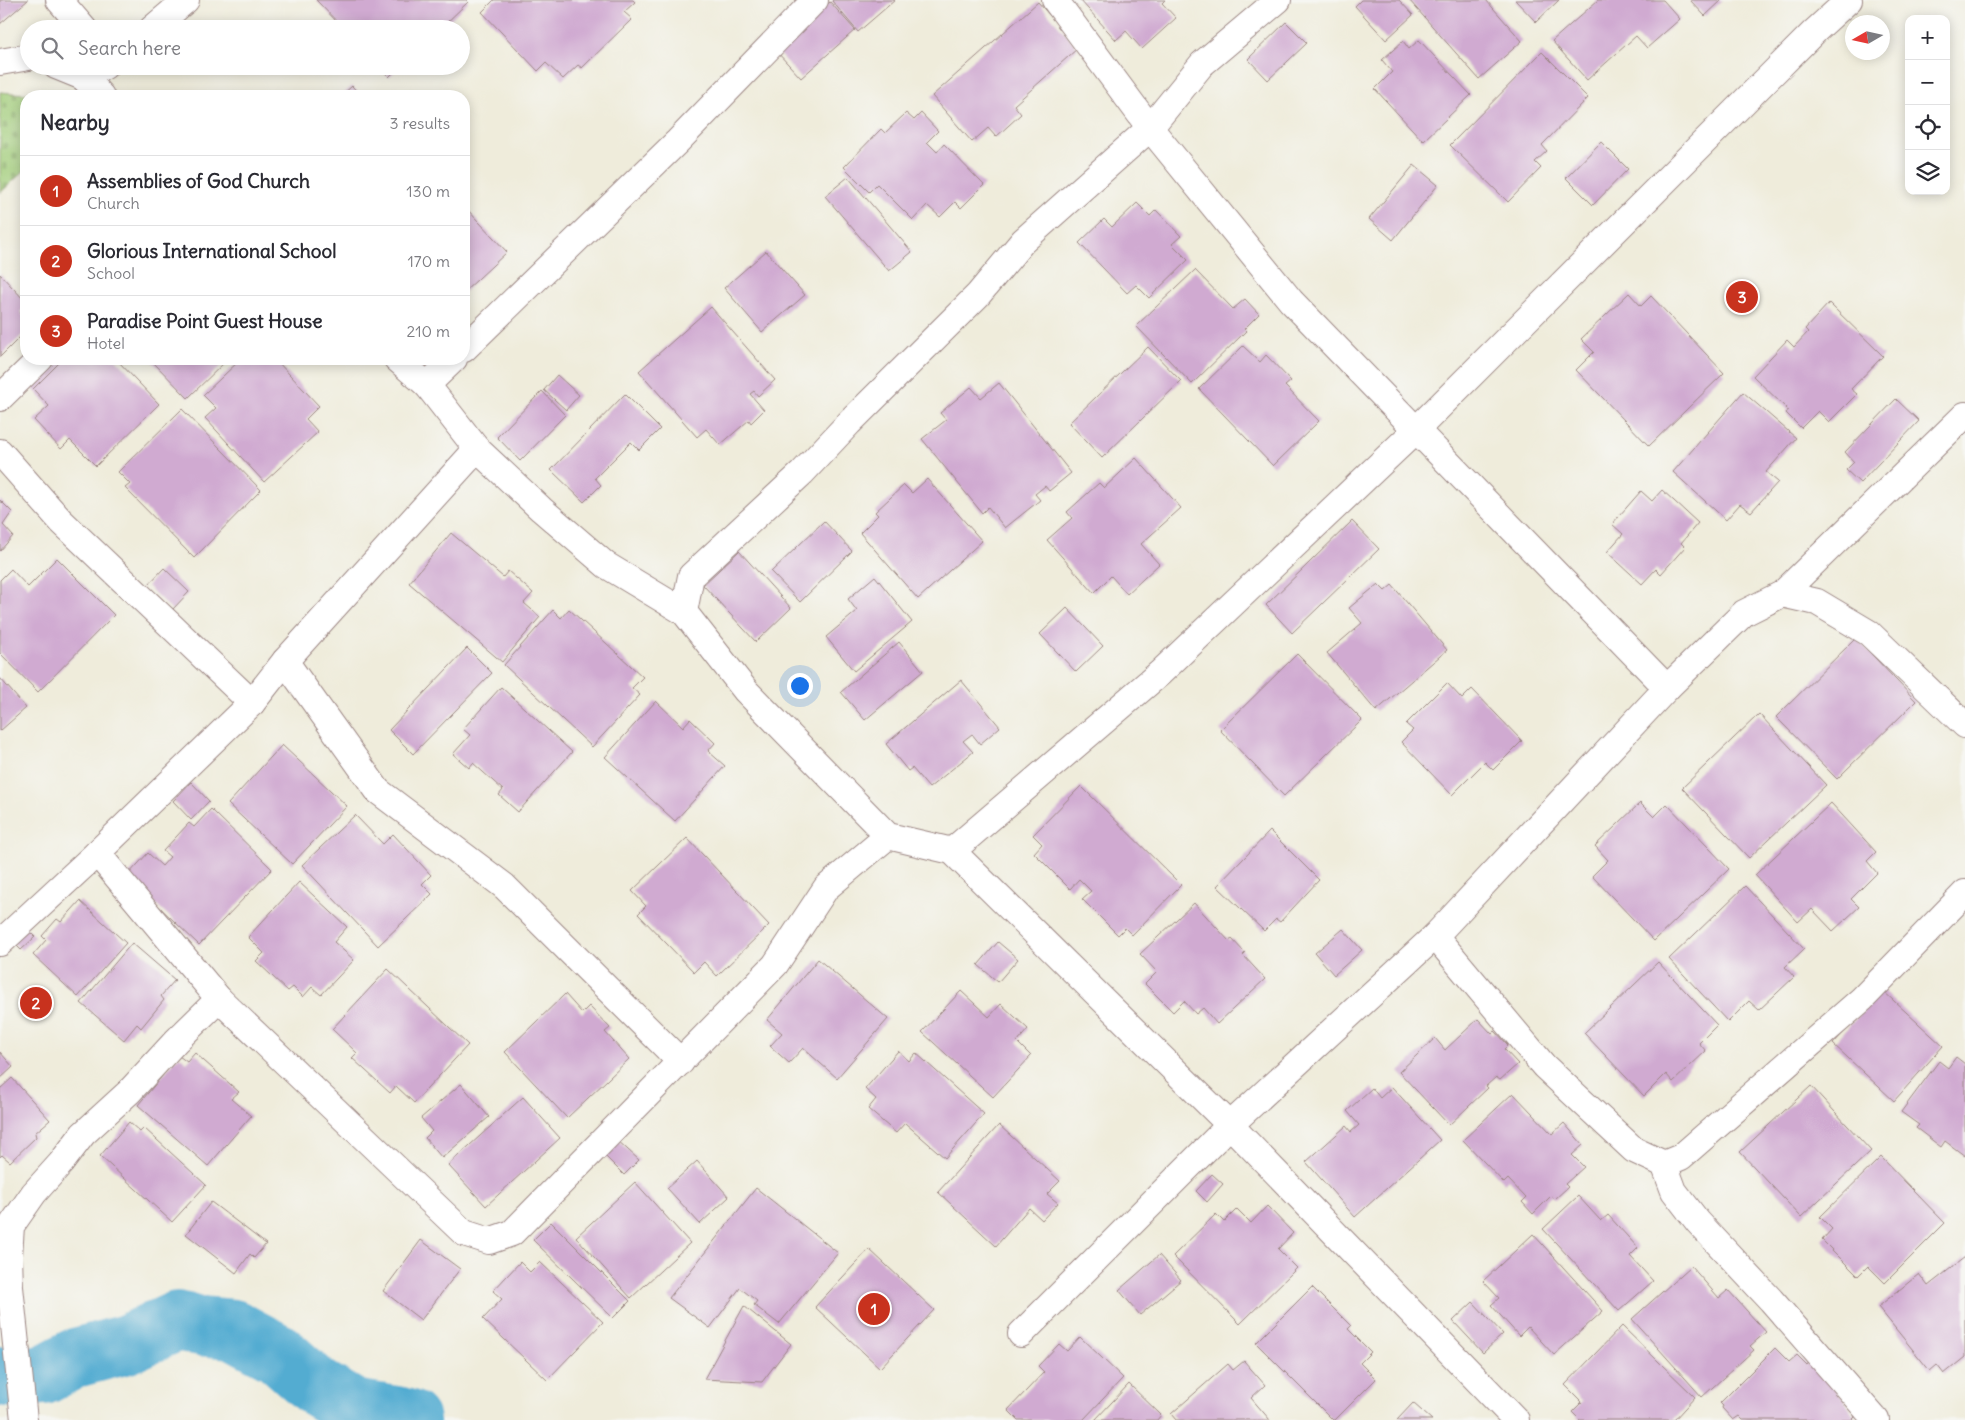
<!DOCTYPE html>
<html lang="en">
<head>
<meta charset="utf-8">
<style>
  body { margin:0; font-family:Delius,sans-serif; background:#f7f7f7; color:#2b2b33 }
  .controls { position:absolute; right:15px; top:15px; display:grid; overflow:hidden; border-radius:10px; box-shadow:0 2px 12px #0003 }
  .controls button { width:45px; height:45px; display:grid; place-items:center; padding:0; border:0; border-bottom:1px solid #e1e1e2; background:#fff; color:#2b2b33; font:25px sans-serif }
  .compass { position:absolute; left:1845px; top:15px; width:45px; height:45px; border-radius:50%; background:#fff; box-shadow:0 2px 12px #0003; rotate:261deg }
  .you { position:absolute; left:799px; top:685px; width:18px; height:18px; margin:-12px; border:4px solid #fff; border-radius:50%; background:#1a73e8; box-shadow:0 0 0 8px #1a73e833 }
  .badge { display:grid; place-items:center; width:32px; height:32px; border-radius:50%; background:#c8321e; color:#fff; font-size:16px; font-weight:700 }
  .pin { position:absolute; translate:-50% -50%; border:2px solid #fff; box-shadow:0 1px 5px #0006 }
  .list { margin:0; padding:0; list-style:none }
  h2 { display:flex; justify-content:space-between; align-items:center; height:65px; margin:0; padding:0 20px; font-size:21px }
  h2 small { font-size:16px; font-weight:400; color:#7c7c81 }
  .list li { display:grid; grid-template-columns:32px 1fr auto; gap:15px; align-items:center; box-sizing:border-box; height:70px; padding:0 20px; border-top:1px solid #e1e1e2 }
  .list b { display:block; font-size:19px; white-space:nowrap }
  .list p { margin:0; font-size:16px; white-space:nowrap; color:#7c7c81 }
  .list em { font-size:16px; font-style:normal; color:#7c7c81 }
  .icon { flex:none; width:28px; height:28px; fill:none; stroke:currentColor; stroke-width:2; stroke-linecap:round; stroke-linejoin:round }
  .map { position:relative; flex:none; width:1965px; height:1420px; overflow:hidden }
  .search { position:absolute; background:#fff; box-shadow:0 2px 12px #0003; left:20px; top:20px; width:450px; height:55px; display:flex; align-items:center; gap:12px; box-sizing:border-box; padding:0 18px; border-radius:28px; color:#7c7c81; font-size:19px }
  .panel { position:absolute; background:#fff; box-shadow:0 2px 12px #0003; left:20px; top:90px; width:450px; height:275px; border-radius:20px }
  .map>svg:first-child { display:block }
  .cemetery { fill:url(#cemetery-stones); stroke:#757652 }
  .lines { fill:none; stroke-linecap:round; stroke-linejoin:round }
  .river { stroke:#53acd1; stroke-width:60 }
  .building { fill:#d0aad1 }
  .street-casing { stroke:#9c8683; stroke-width:28 }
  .street { stroke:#fff; stroke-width:26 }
</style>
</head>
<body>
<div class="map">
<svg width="1965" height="1420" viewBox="0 0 1965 1420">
  <defs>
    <pattern id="cemetery-stones" width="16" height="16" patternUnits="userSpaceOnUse" patternTransform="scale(1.25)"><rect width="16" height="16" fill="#a0cc78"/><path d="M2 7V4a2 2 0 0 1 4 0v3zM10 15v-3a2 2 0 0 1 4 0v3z" fill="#8baf68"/></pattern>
  </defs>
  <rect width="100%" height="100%" fill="#f6f6f2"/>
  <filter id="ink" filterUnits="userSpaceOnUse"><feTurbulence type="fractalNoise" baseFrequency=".02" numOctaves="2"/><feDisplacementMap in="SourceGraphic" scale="10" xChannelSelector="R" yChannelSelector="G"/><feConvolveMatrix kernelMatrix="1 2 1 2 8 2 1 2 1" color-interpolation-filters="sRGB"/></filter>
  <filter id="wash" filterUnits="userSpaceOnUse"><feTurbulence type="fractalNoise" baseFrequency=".0096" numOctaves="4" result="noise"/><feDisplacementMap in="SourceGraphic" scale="20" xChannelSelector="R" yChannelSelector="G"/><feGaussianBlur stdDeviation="1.12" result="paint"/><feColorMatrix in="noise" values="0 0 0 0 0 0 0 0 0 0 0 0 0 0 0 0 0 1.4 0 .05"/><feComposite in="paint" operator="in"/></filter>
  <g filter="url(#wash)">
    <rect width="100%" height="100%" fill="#efecdb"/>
    <polygon class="cemetery" points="0,92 52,96 26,96 26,169 0,193"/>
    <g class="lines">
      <polyline class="river" points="0,1376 16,1378 44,1375 75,1358 127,1344 177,1321 200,1326 233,1329 278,1353 315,1386 354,1409 397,1416 410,1420"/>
    </g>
    <g id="blocks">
      <g class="building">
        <polygon points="0,0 28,0 0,24"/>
        <polygon points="316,0 466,0 468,2 440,29 344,29"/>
        <polygon points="494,0 633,0 635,2 624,12 632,19 582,68 578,65 563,79 546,63 538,71 482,12"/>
        <polygon points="833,0 895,0 858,32 832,1"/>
        <polygon points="1080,0 1165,0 1162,3 1176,18 1142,49 1126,31 1116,40"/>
        <polygon points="1361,0 1399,0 1413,15 1386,40 1355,6"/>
        <polygon points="1409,0 1486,0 1522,41 1479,79"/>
        <polygon points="1515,0 1559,0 1536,22"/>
        <polygon points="1598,0 1663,0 1680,19 1647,48 1636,36 1587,80 1552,41"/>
        <polygon points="1690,0 1722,0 1705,16"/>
        <polygon points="830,2 855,30 801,78 776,51"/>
        <polygon points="1038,2 1078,48 1014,105 1021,114 996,137 988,128 972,142 932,96"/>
        <polygon points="1286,22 1307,43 1268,80 1248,59"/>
        <polygon points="1419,40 1471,95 1423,141 1375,89 1392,72 1382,60 1403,41 1409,49"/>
        <polygon points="1542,52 1588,98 1542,145 1547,151 1535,162 1541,168 1508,202 1450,145"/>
        <polygon points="379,66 400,66 389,77"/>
        <polygon points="352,86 361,96 341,96"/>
        <polygon points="906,113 914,120 921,113 938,131 927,142 937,152 944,144 984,185 961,208 955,202 940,217 927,205 913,220 877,184 869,192 844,167 881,129 885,133"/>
        <polygon points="1601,142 1628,169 1593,205 1566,178"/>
        <polygon points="1414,165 1438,185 1393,240 1369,219"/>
        <polygon points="848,177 912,252 889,271 825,196"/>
        <polygon points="1137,203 1150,216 1156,210 1181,236 1172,244 1188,260 1149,298 1136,285 1127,293 1079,243 1104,219 1112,227"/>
        <polygon points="465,207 507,252 464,292 464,209"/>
        <polygon points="766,251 805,295 762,332 724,288"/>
        <polygon points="1195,270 1233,309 1245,299 1259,314 1244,329 1246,331 1192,384 1136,326"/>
        <polygon points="0,274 26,302 26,307 20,312 26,318 26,331 0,357"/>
        <polygon points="1629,293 1641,306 1651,296 1724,373 1649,446 1576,370 1594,352 1581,339"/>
        <polygon points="1829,303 1883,356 1851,389 1857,394 1829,422 1818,411 1801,428 1786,413 1788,410 1753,376 1787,340 1794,347 1808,332 1805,329"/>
        <polygon points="711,307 775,380 758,396 754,391 750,394 764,410 751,423 749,420 720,445 706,429 697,437 639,371"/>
        <polygon points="1243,346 1260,362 1266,355 1291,381 1285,386 1319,421 1273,466 1199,389"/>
        <polygon points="1148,347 1181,381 1102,458 1069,423"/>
        <polygon points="63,359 116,359 159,404 96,466 70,440 61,449 34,420 49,406 33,389"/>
        <polygon points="150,359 228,359 188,398"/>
        <polygon points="241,359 265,359 271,365 276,360 319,406 306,419 318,432 264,482 205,418 216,408 203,395"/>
        <polygon points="557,375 579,395 566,410 544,390"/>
        <polygon points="999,383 1071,473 1049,491 1045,486 1035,494 1040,500 1005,528 988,507 982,513 922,439 946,420 940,413 971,387 981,398"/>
        <polygon points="542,391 565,415 520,461 497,437"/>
        <polygon points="1743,392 1796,438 1766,472 1778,482 1751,512 1740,504 1726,520 1673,472"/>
        <polygon points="625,394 660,429 639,450 631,442 595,478 601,485 584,502 551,470"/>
        <polygon points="1896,399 1919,421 1860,483 1846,470 1854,462 1845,452"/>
        <polygon points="182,409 261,490 194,558 125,488 130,484 118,472"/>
        <polygon points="1136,458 1181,508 1141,544 1159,564 1127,594 1111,576 1094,593 1047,540 1072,518 1067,512 1099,483 1104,488"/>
        <polygon points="927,479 982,541 918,599 860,533 878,515 875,512 904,485 912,493"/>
        <polygon points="1662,490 1698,523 1681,543 1685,547 1661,574 1656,569 1642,584 1607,552 1623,534 1612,524 1641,491 1652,501"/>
        <polygon points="0,500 12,512 3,525 13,536 0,551"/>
        <polygon points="824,521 852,551 800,602 771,572"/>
        <polygon points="1352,521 1379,549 1292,633 1266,605"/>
        <polygon points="451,533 503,577 508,571 533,593 524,603 540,617 502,662 409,583"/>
        <polygon points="739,551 791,608 756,642 703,585"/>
        <polygon points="57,558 114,615 38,692 0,653 0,580 11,569 28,587"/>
        <polygon points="164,568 189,592 172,610 147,586"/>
        <polygon points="875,576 912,622 854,671 826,637 857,611 848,599"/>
        <polygon points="1378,584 1385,591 1392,585 1447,650 1376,711 1327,653 1362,623 1349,608"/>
        <polygon points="1067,608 1103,646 1076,672 1040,634"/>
        <polygon points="569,609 643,677 632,688 640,695 592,747 504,665 553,610 561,618"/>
        <polygon points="1856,638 1916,701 1837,779 1776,717"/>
        <polygon points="899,642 923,671 865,720 841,692"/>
        <polygon points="467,648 492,673 413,754 389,730"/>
        <polygon points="1297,654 1362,720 1284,796 1220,730"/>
        <polygon points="0,678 26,708 0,731"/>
        <polygon points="961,680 1000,727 980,744 972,734 963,741 973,752 929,788 912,768 908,771 886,744"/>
        <polygon points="1447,683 1462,699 1472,689 1522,741 1493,770 1485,762 1452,795 1401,742 1413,730 1406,724"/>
        <polygon points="501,687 572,752 518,812 499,795 503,790 473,763 469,768 453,754 470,735 463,729"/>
        <polygon points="656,701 683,727 690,719 715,743 708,751 725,766 675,821 605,757"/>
        <polygon points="1759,714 1826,785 1749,858 1682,788"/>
        <polygon points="282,745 347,806 292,864 228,804"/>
        <polygon points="191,782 209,801 191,820 173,801"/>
        <polygon points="1081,786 1181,885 1132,935 1125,928 1118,935 1082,899 1091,891 1079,879 1070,889 1034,853 1042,844 1033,835"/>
        <polygon points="1640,803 1654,817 1667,804 1729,869 1654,941 1592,876 1608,860 1595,846"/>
        <polygon points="1831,803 1876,852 1867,861 1877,873 1851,899 1859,907 1833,931 1812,909 1798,922 1755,875"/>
        <polygon points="211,809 272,869 199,945 127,876 148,853 162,866 170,857 163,851 189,823 194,827"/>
        <polygon points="355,815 383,844 393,834 431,875 422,884 432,894 378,946 302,865"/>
        <polygon points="1270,831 1319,880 1280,922 1276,919 1264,931 1217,886"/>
        <polygon points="687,838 769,925 717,976 704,962 694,972 638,914 646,906 632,891"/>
        <polygon points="299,882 347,927 334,942 354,960 321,995 312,987 303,997 293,987 288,991 256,961 264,953 248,937"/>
        <polygon points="1745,886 1804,949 1785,967 1794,977 1759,1010 1749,1001 1728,1022 1669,959"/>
        <polygon points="80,901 126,943 78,997 33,955 46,940 42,936 57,919 61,922"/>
        <polygon points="1194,903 1229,941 1232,939 1245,953 1243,955 1265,979 1217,1024 1203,1008 1196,1014 1184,1001 1173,1012 1145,984 1157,972 1140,954"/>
        <polygon points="26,928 35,937 21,950 12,941"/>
        <polygon points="1343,929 1362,950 1334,975 1315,953"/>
        <polygon points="998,942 1018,959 998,982 978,965"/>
        <polygon points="132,943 175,980 161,996 164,1000 141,1028 137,1024 124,1040 81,1003"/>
        <polygon points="818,959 888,1019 837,1078 803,1048 789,1063 770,1046 782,1033 767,1020"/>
        <polygon points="1658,962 1717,1025 1699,1043 1706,1051 1673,1082 1666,1074 1644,1096 1584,1033"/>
        <polygon points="388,969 468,1045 414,1103 396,1086 390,1093 352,1058 357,1053 332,1029"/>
        <polygon points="1882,990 1943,1046 1894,1101 1833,1044"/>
        <polygon points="961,991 989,1017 1001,1004 1028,1029 1017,1042 1031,1056 993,1097 922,1032"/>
        <polygon points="565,994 582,1013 589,1006 610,1028 605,1032 629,1059 567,1118 505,1052"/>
        <polygon points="1478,1019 1492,1034 1495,1031 1508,1045 1504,1049 1518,1064 1500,1080 1496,1077 1486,1086 1488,1088 1449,1125 1399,1072 1435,1038 1445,1050"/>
        <polygon points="898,1051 909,1061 916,1053 984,1114 945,1158 905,1123 896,1133 868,1109 876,1099 865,1089"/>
        <polygon points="0,1052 13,1067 0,1079"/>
        <polygon points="195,1053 239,1092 231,1099 251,1116 208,1166 138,1105 179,1056 187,1062"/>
        <polygon points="1956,1057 1965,1064 1965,1156 1945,1141 1941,1147 1916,1128 1919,1125 1901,1112 1939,1061 1948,1068"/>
        <polygon points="12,1078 50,1120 35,1133 36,1137 10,1162 2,1155 0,1157 0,1089"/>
        <polygon points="461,1084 489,1117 442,1158 425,1138 432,1131 421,1118"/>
        <polygon points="1811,1086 1871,1151 1801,1217 1740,1152"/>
        <polygon points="1392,1087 1440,1140 1355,1217 1306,1162 1346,1126 1351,1132 1359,1125 1347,1111 1372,1088 1380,1098"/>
        <polygon points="1513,1093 1552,1134 1564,1123 1583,1145 1572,1155 1584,1167 1565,1184 1568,1187 1555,1199 1551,1196 1533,1214 1522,1202 1526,1198 1508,1179 1504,1183 1463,1140"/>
        <polygon points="523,1097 560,1138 486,1206 448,1165"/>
        <polygon points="129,1122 140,1132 144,1128 206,1185 172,1222 100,1156"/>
        <polygon points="999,1125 1060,1181 1047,1194 1058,1203 1042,1220 1029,1208 996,1246 938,1192"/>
        <polygon points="616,1139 639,1160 624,1175 602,1153"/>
        <polygon points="1881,1157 1945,1223 1885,1283 1868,1266 1858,1276 1822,1240 1832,1229 1820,1217"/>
        <polygon points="697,1161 729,1197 700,1224 667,1188"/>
        <polygon points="1212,1174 1223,1184 1207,1202 1196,1191"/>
        <polygon points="635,1182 690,1243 631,1298 576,1237"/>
        <polygon points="756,1188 838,1253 779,1324 754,1305 757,1301 740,1288 710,1328 669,1298"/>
        <polygon points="1578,1196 1601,1221 1608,1215 1638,1248 1630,1256 1653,1281 1619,1311 1543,1229"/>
        <polygon points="211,1202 266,1244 254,1258 250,1254 236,1273 186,1234"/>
        <polygon points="1267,1206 1293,1233 1278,1249 1297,1268 1240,1324 1173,1256 1216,1214 1224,1222 1237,1209 1251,1223"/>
        <polygon points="551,1222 630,1301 613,1318 533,1240"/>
        <polygon points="1533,1234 1603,1311 1554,1355 1528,1327 1519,1336 1491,1305 1499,1298 1483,1281"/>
        <polygon points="421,1240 460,1269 421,1320 383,1291"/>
        <polygon points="869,1249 934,1310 880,1368 815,1307"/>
        <polygon points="1159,1255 1181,1280 1140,1315 1119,1290"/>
        <polygon points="1965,1257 1965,1357 1944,1374 1937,1365 1930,1371 1878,1307 1919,1274 1928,1286"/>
        <polygon points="520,1262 530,1272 540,1262 603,1322 547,1380 483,1319 502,1299 493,1291"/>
        <polygon points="1691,1266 1719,1298 1728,1290 1766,1332 1750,1346 1754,1350 1702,1397 1632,1319"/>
        <polygon points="1312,1287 1351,1326 1348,1329 1371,1352 1360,1363 1376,1379 1335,1420 1333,1420 1256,1343"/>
        <polygon points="1473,1302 1503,1334 1483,1353 1453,1321"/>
        <polygon points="744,1306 791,1344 762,1382 704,1379"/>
        <polygon points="1622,1326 1695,1397 1674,1420 1580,1420 1572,1412 1582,1402 1565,1385"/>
        <polygon points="1080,1337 1123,1378 1083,1420 1018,1420 1008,1410 1044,1372 1038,1366 1059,1344 1067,1351"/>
        <polygon points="1775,1348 1789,1362 1797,1355 1807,1365 1811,1360 1856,1415 1851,1420 1743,1420 1739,1416 1733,1420 1722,1408 1723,1406 1720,1403"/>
        <polygon points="1244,1361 1265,1385 1251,1398 1270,1420 1176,1420 1171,1414 1228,1364 1233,1370"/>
        <polygon points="1129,1384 1161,1415 1157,1420 1095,1420"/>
        <polygon points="1413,1403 1432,1420 1397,1420"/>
      </g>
    </g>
  </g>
  <g filter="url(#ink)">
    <use href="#blocks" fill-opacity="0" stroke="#9c8683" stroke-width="1"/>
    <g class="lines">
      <g class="street-casing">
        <g id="street">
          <polyline points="59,0 84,29"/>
          <polyline points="1055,0 1150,128 1291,301 1667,688"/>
          <polyline points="152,29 186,0"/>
          <polyline points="0,62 29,57"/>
          <polyline points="56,66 83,77 101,96"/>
          <polyline points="83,77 105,66"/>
          <polyline points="464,349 678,141 815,0"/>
          <polyline points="397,359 427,385 477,449 541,509 606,565 684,612 746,691 888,836 952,851 1230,1125 1516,1420"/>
          <polyline points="427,385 454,359"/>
          <polyline points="0,398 40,359"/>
          <polyline points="0,452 61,521 252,703"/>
          <polyline points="1782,594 1817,602 1869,633 1965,725"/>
          <polyline points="684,612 691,576 802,473 849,423 978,295 1023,241 1150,128 1202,64 1278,0"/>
          <polyline points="285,661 378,791 504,886 681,1062"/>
          <polyline points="952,851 1160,673 1415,431 1815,31 1849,0"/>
          <polyline points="97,853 219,999 464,1233 489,1241 512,1233 775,965 826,888 888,836"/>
          <polyline points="1435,936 1544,1066 1634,1150 1664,1164 1681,1157 1862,999 1965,893"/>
          <polyline points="0,943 97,853 252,703 285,661 477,449"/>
          <polyline points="1664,1164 1674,1191 1698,1222 1771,1300 1876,1420"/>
          <polyline points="1021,1334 1230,1125 1435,936 1667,688 1744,613 1782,594 1965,415"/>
          <polyline points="24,1420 10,1287 9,1256 11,1226 34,1193 61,1163 83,1134 129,1092 176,1041 219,999"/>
        </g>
      </g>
      <use href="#street" class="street"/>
    </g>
  </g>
</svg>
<div class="controls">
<button>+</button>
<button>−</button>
<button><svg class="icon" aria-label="locate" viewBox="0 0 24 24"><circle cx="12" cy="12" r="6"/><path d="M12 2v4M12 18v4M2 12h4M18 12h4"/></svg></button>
<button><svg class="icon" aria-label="layers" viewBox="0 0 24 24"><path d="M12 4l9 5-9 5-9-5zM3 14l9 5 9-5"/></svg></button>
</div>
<svg class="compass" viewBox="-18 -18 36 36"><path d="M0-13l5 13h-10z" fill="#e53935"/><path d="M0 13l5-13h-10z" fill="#7c7c81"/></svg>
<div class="you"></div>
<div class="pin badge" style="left:874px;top:1309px">1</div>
<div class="pin badge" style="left:36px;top:1003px">2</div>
<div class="pin badge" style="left:1742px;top:297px">3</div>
<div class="search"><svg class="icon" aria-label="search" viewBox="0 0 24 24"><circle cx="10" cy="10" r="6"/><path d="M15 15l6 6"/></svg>Search here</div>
<section class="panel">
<h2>Nearby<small>3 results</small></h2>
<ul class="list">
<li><span class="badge">1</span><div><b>Assemblies of God Church</b><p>Church</p></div><em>130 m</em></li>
<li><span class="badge">2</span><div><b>Glorious International School</b><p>School</p></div><em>170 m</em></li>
<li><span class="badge">3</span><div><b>Paradise Point Guest House</b><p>Hotel</p></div><em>210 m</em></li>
</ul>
</section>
</div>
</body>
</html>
